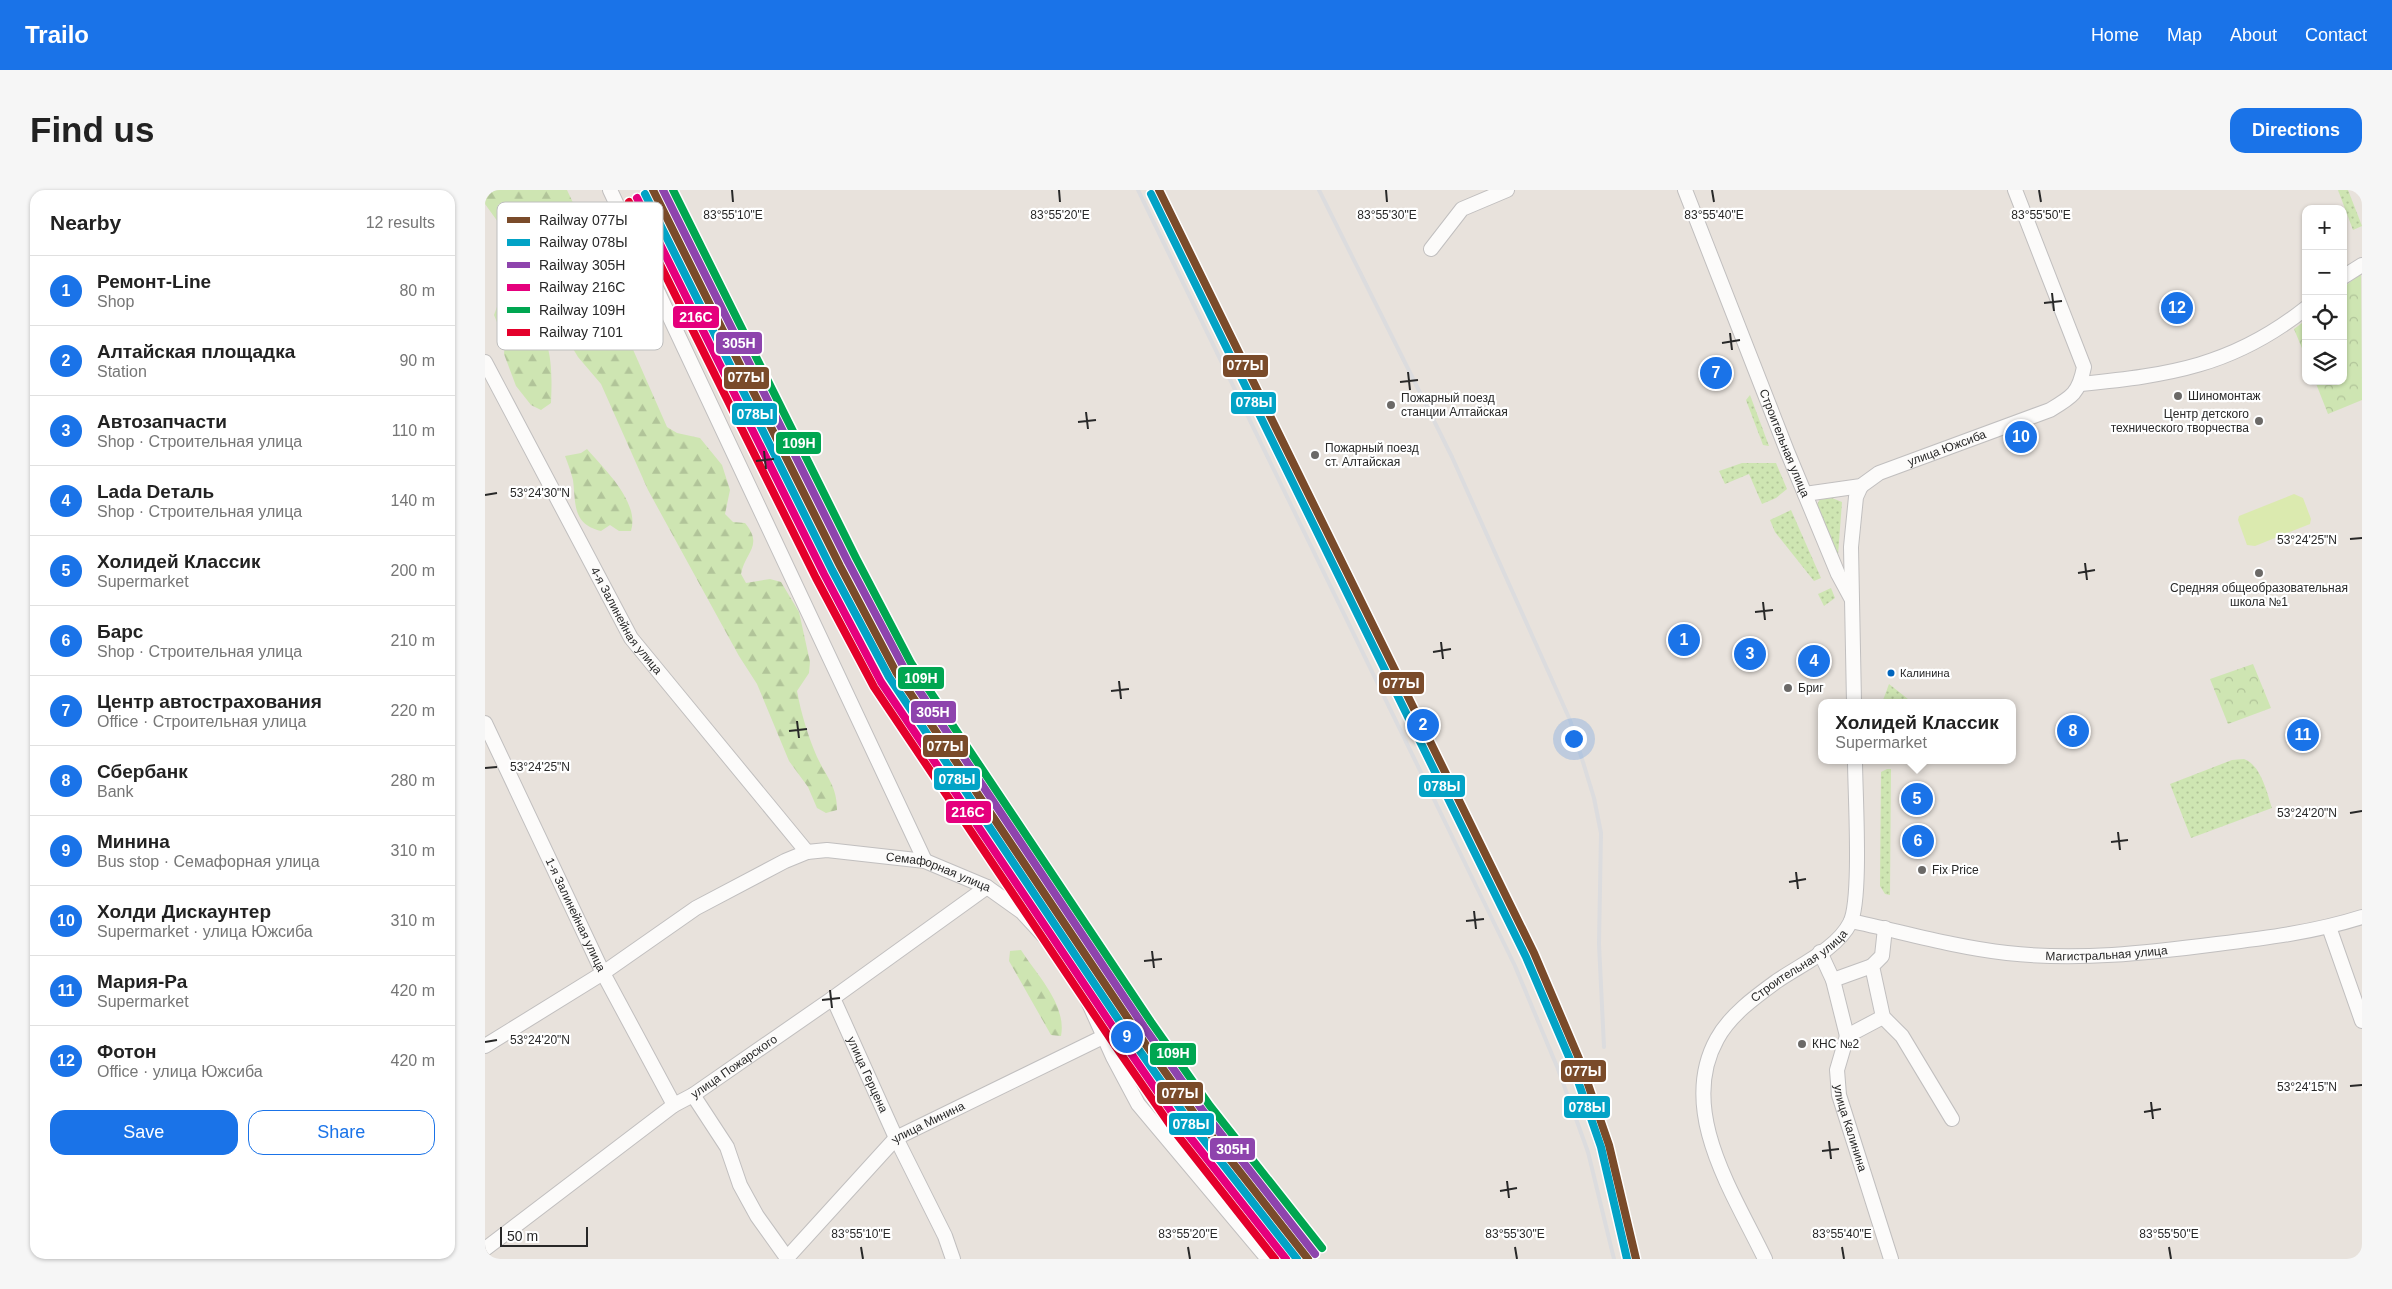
<!DOCTYPE html>
<html lang="en">
<head>
<meta charset="utf-8">
<style>
  body { margin:0; font-family:Helvetica,sans-serif; background:#f6f6f6; color:#222 }
  .controls { position:absolute; right:15px; top:15px; display:grid; overflow:hidden; border-radius:10px; box-shadow:0 1px 4px #0004 }
  .controls button { width:45px; height:45px; display:grid; place-items:center; padding:0; border:0; border-bottom:1px solid #e0e0e0; background:#fff; color:#222; font:25px sans-serif }
  .scale { position:absolute; left:15px; bottom:12px; width:88px; box-sizing:border-box; padding-left:5px; border:2px solid #282828; border-top:0; font-size:14px; line-height:18px; white-space:nowrap; color:#282828; -webkit-text-stroke:4px #fff; paint-order:stroke }
  .you { position:absolute; left:1088px; top:548px; width:18px; height:18px; margin:-12px; border:4px solid #fff; border-radius:50%; background:#1a73e8; box-shadow:0 0 0 8px #1a73e833 }
  .badge { display:grid; place-items:center; width:32px; height:32px; border-radius:50%; background:#1a73e8; color:#fff; font-size:16px; font-weight:700 }
  .pin { position:absolute; translate:-50% -50%; border:2px solid #fff; box-shadow:0 1px 5px #0006 }
  .popup { position:absolute; left:1333px; top:509px; width:198px; height:65px; box-sizing:border-box; display:grid; place-content:center; border-radius:10px; background:#fff; filter:drop-shadow(0 1px 4px #0005); font-size:16px; white-space:nowrap; color:#767676 }
  .popup b { font-size:19px; color:#222 }
  .popup::after { content:''; position:absolute; left:50%; top:100%; margin-left:-10px; border:10px solid transparent; border-top-color:#fff }
  .list { margin:0; padding:0; list-style:none }
  h2 { display:flex; justify-content:space-between; align-items:center; height:65px; margin:0; padding:0 20px; font-size:21px }
  h2 small { font-size:16px; font-weight:400; color:#767676 }
  .list li { display:grid; grid-template-columns:32px 1fr auto; gap:15px; align-items:center; box-sizing:border-box; height:70px; padding:0 20px; border-top:1px solid #e0e0e0 }
  .list b { display:block; font-size:19px; white-space:nowrap }
  .list p { margin:0; font-size:16px; white-space:nowrap; color:#767676 }
  .list em { font-size:16px; font-style:normal; color:#767676 }
  .actions { display:flex; gap:10px; padding:15px 20px }
  .actions a { flex:1; padding:11px 0; border:1px solid #1a73e8; border-radius:15px; text-align:center; font-size:18px; color:#1a73e8 }
  .actions .main { background:#1a73e8; color:#fff }
  .icon { flex:none; width:28px; height:28px; fill:none; stroke:currentColor; stroke-width:2; stroke-linecap:round; stroke-linejoin:round }
  .map { position:relative; flex:none; width:1877px; height:1069px; overflow:hidden; border-radius:15px }
  header { display:flex; align-items:center; gap:30px; box-sizing:border-box; height:70px; padding:0 25px; background:#1a73e8; color:#fff }
  header strong { font-size:24px }
  nav { display:flex; gap:28px; margin-inline-start:auto; font-size:18px }
  .intro { display:flex; align-items:center; justify-content:space-between; box-sizing:border-box; height:120px; padding:0 30px }
  h1 { margin:0; font-size:35px }
  .button { padding:12px 22px; border-radius:15px; background:#1a73e8; color:#fff; font-size:18px; font-weight:700 }
  main { display:flex; gap:30px; padding:0 30px }
  aside { flex:1; background:#fff; border-radius:15px; box-shadow:0 1px 4px #0004 }
  .map>svg:first-child { display:block }
  .grass { fill:url(#grass-dots) }
  .forest { fill:url(#forest-firs) }
  .park { fill:url(#park-crowns) }
  .pitch { fill:#dbeaaf }
  .lines { fill:none; stroke-linecap:round; stroke-linejoin:round }
  .minor-casing { stroke:#c1bfbf; stroke-width:16 }
  .minor { stroke:#fcfbfa; stroke-width:14 }
  .rail { stroke:#dcdcde; stroke-width:4 }
  .rail-1-casing { stroke:#fff; stroke-width:11 }
  .rail-2-casing { stroke:#fff; stroke-width:11 }
  .rail-3-casing { stroke:#fff; stroke-width:11 }
  .rail-4-casing { stroke:#fff; stroke-width:11 }
  .rail-5-casing { stroke:#fff; stroke-width:11 }
  .rail-6-casing { stroke:#fff; stroke-width:11 }
  .rail-1 { stroke:#7a4b2a; stroke-width:8 }
  .rail-2 { stroke:#02a3c6; stroke-width:8 }
  .rail-3 { stroke:#8e44ad; stroke-width:8 }
  .rail-4 { stroke:#e5007d; stroke-width:8 }
  .rail-5 { stroke:#00a651; stroke-width:8 }
  .rail-6 { stroke:#e4002b; stroke-width:8 }
  .ticks { fill:none; stroke:#282828; stroke-width:2 }
  .poi-dot { fill:#6b6967; stroke:#fff; stroke-width:2 }
  .bus-dot { fill:#0065bd; stroke:#fff; stroke-width:2 }
  .labels { text-anchor:middle; dominant-baseline:central; stroke-width:4.5; stroke-linejoin:round; paint-order:stroke }
  .bus-label { font-size:11px; fill:#282828; stroke:#fff; text-anchor:start }
  .poi-label { font-size:12px; fill:#282828; stroke:#fff; text-anchor:start }
  .street-label { font-size:12px; fill:#282828; stroke:#fff }
  .key { fill:#fff; stroke:#bebebe; stroke-width:1 }
  .key-label { font-size:14px; fill:#282828 }
  .ticks-label { font-size:12px; text-anchor:middle; fill:#282828; stroke:#fff; stroke-width:4.5; stroke-linejoin:round; paint-order:stroke }
  .line-badge { stroke:#fff; stroke-width:2 }
  .badge-label { font-size:14px; text-anchor:middle; font-weight:bold; fill:#fff }
</style>
</head>
<body>
<header>
<strong>Trailo</strong>
<nav><a>Home</a><a>Map</a><a>About</a><a>Contact</a></nav>
</header>
<div class="intro"><h1>Find us</h1><a class="button">Directions</a></div>
<main>
<aside>
<h2>Nearby<small>12 results</small></h2>
<ul class="list">
<li><span class="badge">1</span><div><b>Ремонт-Line</b><p>Shop</p></div><em>80 m</em></li>
<li><span class="badge">2</span><div><b>Алтайская площадка</b><p>Station</p></div><em>90 m</em></li>
<li><span class="badge">3</span><div><b>Автозапчасти</b><p>Shop · Строительная улица</p></div><em>110 m</em></li>
<li><span class="badge">4</span><div><b>Lada Dеталь</b><p>Shop · Строительная улица</p></div><em>140 m</em></li>
<li><span class="badge">5</span><div><b>Холидей Классик</b><p>Supermarket</p></div><em>200 m</em></li>
<li><span class="badge">6</span><div><b>Барс</b><p>Shop · Строительная улица</p></div><em>210 m</em></li>
<li><span class="badge">7</span><div><b>Центр автострахования</b><p>Office · Строительная улица</p></div><em>220 m</em></li>
<li><span class="badge">8</span><div><b>Сбербанк</b><p>Bank</p></div><em>280 m</em></li>
<li><span class="badge">9</span><div><b>Минина</b><p>Bus stop · Семафорная улица</p></div><em>310 m</em></li>
<li><span class="badge">10</span><div><b>Холди Дискаунтер</b><p>Supermarket · улица Южсиба</p></div><em>310 m</em></li>
<li><span class="badge">11</span><div><b>Мария-Ра</b><p>Supermarket</p></div><em>420 m</em></li>
<li><span class="badge">12</span><div><b>Фотон</b><p>Office · улица Южсиба</p></div><em>420 m</em></li>
</ul>
<div class="actions"><a class="main">Save</a><a>Share</a></div>
</aside>
<div class="map">
<svg width="1877" height="1069" viewBox="0 0 1877 1069">
  <defs>
    <pattern id="grass-dots" width="8" height="8" patternUnits="userSpaceOnUse" patternTransform="scale(1.25)"><rect width="8" height="8" fill="#cee5b2"/><path d="M2 2h.1M6 6h.1" fill="none" stroke="#b1c499" stroke-width="1.8" stroke-linecap="round"/></pattern>
    <pattern id="forest-firs" width="22" height="20" patternUnits="userSpaceOnUse" patternTransform="scale(1.25)"><rect width="22" height="20" fill="#cee5b2"/><path d="M5 1l3.5 6h-7zM16 11l3.5 6h-7z" fill="#b1c499"/></pattern>
    <pattern id="park-crowns" width="20" height="18" patternUnits="userSpaceOnUse" patternTransform="scale(1.25)"><rect width="20" height="18" fill="#cee5b2"/><path d="M2 6a3 3 0 1 1 6 0M12 15a3 3 0 1 1 6 0" fill="none" stroke="#b1c499"/></pattern>
  </defs>
  <rect width="100%" height="100%" fill="#e8e2dc"/>
  <g class="grass">
    <polygon points="1853,0 1863,0 1877,36 1868,40"/>
    <polygon points="1265,205 1284,256 1278,255 1261,210"/>
    <polygon points="1257,273 1291,273 1302,299 1291,308 1277,314 1264,284 1240,294 1234,281"/>
    <polygon points="1347,308 1357,312 1353,365 1332,315 1335,309"/>
    <polygon points="1306,320 1336,388 1329,391 1290,342 1285,330"/>
    <polygon points="1346,398 1350,408 1339,416 1333,404"/>
    <polygon points="1404,494 1428,513 1397,513"/>
    <path d="M1759,569C1776,575 1782,603 1787,618L1706,648L1685,594L1747,570Z"/>
    <polygon points="1402,579 1406,579 1405,705 1400,704 1395,696 1396,582"/>
  </g>
  <g class="forest">
    <path d="M0,0H82L91,19L96,42L105,51L129,60L145,76L162,113L165,136L157,144H147L146,155L182,237L192,243L215,248L237,275L245,300L240,324L248,332L260,333C279,356 260,362 256,384L261,393L285,389L296,392L314,422L325,472L324,483L312,501C316,523 323,546 332,567C342,588 352,596 352,620L341,623L332,618L323,597L304,571L272,494L254,466L163,300L116,194L93,167L87,157L82,136L44,75L0,14Z"/>
    <path d="M14,111C24,116 36,121 45,128C69,147 67,186 66,213L56,220L46,215L31,196L19,164L20,152L9,125Z"/>
    <path d="M102,259C119,279 155,312 146,341H134L125,335L116,341C87,334 91,314 88,290C86,282 83,274 80,266L96,263Z"/>
    <path d="M536,760C552,785 582,815 576,846L566,845L524,771L525,761Z"/>
  </g>
  <g class="park">
    <polygon points="1876,83 1877,210 1843,224 1830,191 1858,191 1858,98"/>
    <polygon points="1821,130 1821,168 1809,139"/>
    <polygon points="1768,474 1786,518 1743,534 1725,489"/>
  </g>
  <polygon class="pitch" points="1809,304 1818,308 1826,329 1825,334 1770,356 1762,355 1753,330 1754,326"/>
  <g class="lines">
    <g class="minor-casing">
      <g id="minor">
        <polyline points="125,0 440,671"/>
        <path id="s1" d="M1200,0L1302,261L1353,384L1366,408"/>
        <polyline points="946,59 977,19 1022,0"/>
        <polyline points="1858,87 1877,75"/>
        <path id="s2" d="M0,172L146,448L322,662"/>
        <path d="M1596,194C1685,185 1748,176 1821,118"/>
        <path id="s3" d="M1320,304L1376,296L1394,283L1565,220C1587,207 1594,203 1599,177L1530,0"/>
        <polyline points="1369,513 1366,357 1371,307 1376,296"/>
        <path id="s4" d="M0,533L118,783L189,915"/>
        <path id="s5" d="M1366,731C1418,742 1469,757 1522,763C1593,771 1662,763 1732,754C1781,748 1830,742 1877,727"/>
        <polyline points="1844,737 1877,831"/>
        <polyline points="1400,738 1397,766 1387,776 1398,827 1417,846 1467,929"/>
        <polyline points="1335,762 1348,790 1362,846"/>
        <polyline points="1348,790 1387,776"/>
        <path id="s6" d="M348,808L411,948L460,1046L468,1069"/>
        <path id="s7" d="M1398,827L1362,846L1352,880L1354,905L1406,1069"/>
        <path id="s8" d="M0,856L118,783L211,718L300,671L322,662L342,660L440,671L502,697L537,722L572,760L585,775L598,800L628,867L653,914L783,1069"/>
        <polyline points="208,905 242,957 255,995 272,1026 302,1068"/>
        <path id="s9" d="M0,1059L189,915L208,905L348,808L502,697"/>
        <path id="s10" d="M301,1069L411,948L620,846"/>
        <path id="s11" d="M1280,1069C1249,1004 1192,921 1232,849C1245,825 1270,807 1292,791C1315,775 1352,759 1365,733C1377,710 1370,602 1370,570"/>
      </g>
    </g>
    <use href="#minor" class="minor"/>
    <g class="rail">
      <polyline points="653,0 1030,776 1073,879 1103,962 1129,1069"/>
      <path d="M664,0L1040,771C1082,869 1121,963 1139,1069"/>
      <polyline points="834,0 967,267 1085,530 1109,608 1116,643 1114,754 1119,857"/>
    </g>
    <g class="rail-1-casing">
      <g id="rail-1">
        <polyline points="168,0 355,376 411,482 652,842 711,926 823,1069"/>
        <polyline points="674,0 1049,763 1095,871 1124,955 1151,1069"/>
      </g>
    </g>
    <g class="rail-2-casing">
      <g id="rail-2">
        <polyline points="160,4 347,380 404,487 645,847 704,931 812,1069"/>
        <polyline points="666,4 1041,767 1087,874 1116,957 1142,1069"/>
      </g>
    </g>
    <g class="rail-3-casing">
      <polyline id="rail-3" points="178,0 363,372 419,478 659,837 718,921 830,1064"/>
    </g>
    <g class="rail-4-casing">
      <polyline id="rail-4" points="152,8 339,384 396,492 638,852 697,937 801,1069"/>
    </g>
    <g class="rail-5-casing">
      <polyline id="rail-5" points="188,0 371,368 426,473 666,832 725,916 837,1058"/>
    </g>
    <g class="rail-6-casing">
      <polyline id="rail-6" points="144,12 331,388 389,497 631,857 690,942 790,1069"/>
    </g>
    <use href="#rail-1" class="rail-1"/>
    <use href="#rail-2" class="rail-2"/>
    <use href="#rail-3" class="rail-3"/>
    <use href="#rail-4" class="rail-4"/>
    <use href="#rail-5" class="rail-5"/>
    <use href="#rail-6" class="rail-6"/>
  </g>
  <path class="ticks" d="M247,0L248,12M574,0L575,12M901,0L902,12M1227,0L1229,12M1554,0L1556,12M1567,103L1569,121M1559,113L1577,111M1245,143L1247,160M1237,153L1255,150M923,182L925,200M915,192L933,190M601,222L603,239M593,232L611,230M279,261L281,279M271,271L289,269M0,305L12,303M1865,349L1877,348M1600,373L1602,390M1593,383L1610,380M1278,412L1280,430M1270,422L1288,420M956,452L958,469M948,462L966,459M634,491L636,509M626,501L644,499M312,531L314,548M304,541L322,539M0,578L12,577M1865,623L1877,621M1633,642L1635,660M1626,652L1643,650M1311,682L1313,699M1304,692L1321,689M989,721L991,739M981,731L999,729M667,761L669,778M659,771L677,769M345,800L347,818M337,810L355,808M0,852L12,850M1865,896L1877,895M1666,912L1668,929M1659,922L1676,919M1344,951L1346,969M1337,961L1354,959M1022,991L1024,1008M1015,1001L1032,998M376,1057L378,1069M703,1057L705,1069M1030,1057L1032,1069M1357,1057L1359,1069M1684,1057L1686,1069"/>
  <g class="poi-dot">
    <circle cx="1693" cy="206" r="5"/>
    <circle cx="906" cy="215" r="5"/>
    <circle cx="1774" cy="231" r="5"/>
    <circle cx="830" cy="265" r="5"/>
    <circle cx="1774" cy="383" r="5"/>
    <circle cx="1303" cy="498" r="5"/>
    <circle cx="1437" cy="680" r="5"/>
    <circle cx="1317" cy="854" r="5"/>
  </g>
  <circle class="bus-dot" cx="1406" cy="483" r="4.5"/>
  <g class="labels">
    <g class="bus-label">
      <text x="1415" y="483">Калинина</text>
    </g>
    <g class="poi-label">
      <text x="1703" y="206">Шиномонтаж</text>
      <text x="916" y="208">Пожарный поезд<tspan x="916" dy="14">станции Алтайская</tspan></text>
      <text x="1764" y="224" text-anchor="end">Центр детского<tspan x="1764" dy="14">технического творчества</tspan></text>
      <text x="840" y="258">Пожарный поезд<tspan x="840" dy="14">ст. Алтайская</tspan></text>
      <text x="1774" y="398" text-anchor="middle">Средняя общеобразовательная<tspan x="1774" dy="14">школа №1</tspan></text>
      <text x="1313" y="498">Бриг</text>
      <text x="1447" y="680">Fix Price</text>
      <text x="1327" y="854">КНС №2</text>
    </g>
    <g class="street-label">
      <text stroke="none"><textPath href="#s1" startOffset="272">Строительная улица</textPath></text>
      <text stroke="none"><textPath href="#s3" startOffset="151">улица Южсиба</textPath></text>
      <text stroke="none"><textPath href="#s2" startOffset="295">4-я Залинейная улица</textPath></text>
      <text stroke="none"><textPath href="#s8" startOffset="511">Семафорная улица</textPath></text>
      <text stroke="none"><textPath href="#s4" startOffset="212">1-я Залинейная улица</textPath></text>
      <text stroke="none"><textPath href="#s5" startOffset="259">Магистральная улица</textPath></text>
      <text stroke="none"><textPath href="#s11" startOffset="346">Строительная улица</textPath></text>
      <text stroke="none"><textPath href="#s9" startOffset="309">улица Пожарского</textPath></text>
      <text stroke="none"><textPath href="#s6" startOffset="84">улица Герцена</textPath></text>
      <text stroke="none"><textPath href="#s10" startOffset="199">улица Минина</textPath></text>
      <text stroke="none"><textPath href="#s7" startOffset="136">улица Калинина</textPath></text>
    </g>
  </g>
  <rect x="12" y="12" width="166" height="148" rx="8" class="key"/>
  <rect x="22" y="27" width="23" height="6" fill="#7a4b2a"/>
  <rect x="22" y="49" width="23" height="7" fill="#02a3c6"/>
  <rect x="22" y="72" width="23" height="6" fill="#8e44ad"/>
  <rect x="22" y="94" width="23" height="7" fill="#e5007d"/>
  <rect x="22" y="117" width="23" height="6" fill="#00a651"/>
  <rect x="22" y="139" width="23" height="7" fill="#e4002b"/>
  <g class="key-label">
    <text x="54" y="35">Railway 077Ы</text>
    <text x="54" y="57">Railway 078Ы</text>
    <text x="54" y="80">Railway 305Н</text>
    <text x="54" y="102">Railway 216С</text>
    <text x="54" y="125">Railway 109Н</text>
    <text x="54" y="147">Railway 7101</text>
  </g>
  <g class="ticks-label">
    <text x="248" y="29">83°55'10"E</text>
    <text x="575" y="29">83°55'20"E</text>
    <text x="902" y="29">83°55'30"E</text>
    <text x="1229" y="29">83°55'40"E</text>
    <text x="1556" y="29">83°55'50"E</text>
    <text x="55" y="307">53°24'30"N</text>
    <text x="1822" y="354">53°24'25"N</text>
    <text x="55" y="581">53°24'25"N</text>
    <text x="1822" y="627">53°24'20"N</text>
    <text x="55" y="854">53°24'20"N</text>
    <text x="1822" y="901">53°24'15"N</text>
    <text x="376" y="1048">83°55'10"E</text>
    <text x="703" y="1048">83°55'20"E</text>
    <text x="1030" y="1048">83°55'30"E</text>
    <text x="1357" y="1048">83°55'40"E</text>
    <text x="1684" y="1048">83°55'50"E</text>
  </g>
  <g class="line-badge">
    <rect x="187" y="115" width="48" height="24" rx="5" fill="#e5007d"/>
    <rect x="230" y="141" width="48" height="24" rx="5" fill="#8e44ad"/>
    <rect x="737" y="164" width="47" height="24" rx="5" fill="#7a4b2a"/>
    <rect x="238" y="176" width="47" height="24" rx="5" fill="#7a4b2a"/>
    <rect x="745" y="201" width="47" height="24" rx="5" fill="#02a3c6"/>
    <rect x="246" y="212" width="47" height="24" rx="5" fill="#02a3c6"/>
    <rect x="290" y="241" width="47" height="24" rx="5" fill="#00a651"/>
    <rect x="412" y="476" width="48" height="24" rx="5" fill="#00a651"/>
    <rect x="893" y="481" width="47" height="24" rx="5" fill="#7a4b2a"/>
    <rect x="425" y="510" width="47" height="24" rx="5" fill="#8e44ad"/>
    <rect x="437" y="544" width="47" height="24" rx="5" fill="#7a4b2a"/>
    <rect x="448" y="577" width="48" height="24" rx="5" fill="#02a3c6"/>
    <rect x="933" y="584" width="48" height="24" rx="5" fill="#02a3c6"/>
    <rect x="460" y="610" width="47" height="24" rx="5" fill="#e5007d"/>
    <rect x="664" y="852" width="48" height="24" rx="5" fill="#00a651"/>
    <rect x="1075" y="869" width="47" height="24" rx="5" fill="#7a4b2a"/>
    <rect x="671" y="891" width="48" height="24" rx="5" fill="#7a4b2a"/>
    <rect x="1078" y="905" width="48" height="24" rx="5" fill="#02a3c6"/>
    <rect x="683" y="922" width="47" height="24" rx="5" fill="#02a3c6"/>
    <rect x="724" y="947" width="47" height="24" rx="5" fill="#8e44ad"/>
  </g>
  <g class="badge-label">
    <text x="211" y="132">216С</text>
    <text x="254" y="158">305Н</text>
    <text x="760" y="180">077Ы</text>
    <text x="261" y="192">077Ы</text>
    <text x="769" y="217">078Ы</text>
    <text x="270" y="229">078Ы</text>
    <text x="314" y="258">109Н</text>
    <text x="436" y="493">109Н</text>
    <text x="916" y="498">077Ы</text>
    <text x="448" y="527">305Н</text>
    <text x="460" y="561">077Ы</text>
    <text x="472" y="594">078Ы</text>
    <text x="957" y="601">078Ы</text>
    <text x="483" y="627">216С</text>
    <text x="688" y="868">109Н</text>
    <text x="1098" y="886">077Ы</text>
    <text x="695" y="908">077Ы</text>
    <text x="1102" y="922">078Ы</text>
    <text x="706" y="939">078Ы</text>
    <text x="748" y="964">305Н</text>
  </g>
</svg>
<div class="controls">
<button>+</button>
<button>−</button>
<button><svg class="icon" aria-label="locate" viewBox="0 0 24 24"><circle cx="12" cy="12" r="6"/><path d="M12 2v4M12 18v4M2 12h4M18 12h4"/></svg></button>
<button><svg class="icon" aria-label="layers" viewBox="0 0 24 24"><path d="M12 4l9 5-9 5-9-5zM3 14l9 5 9-5"/></svg></button>
</div>
<div class="scale">50 m</div>
<div class="you"></div>
<div class="pin badge" style="left:1199px;top:450px">1</div>
<div class="pin badge" style="left:938px;top:535px">2</div>
<div class="pin badge" style="left:1265px;top:464px">3</div>
<div class="pin badge" style="left:1329px;top:471px">4</div>
<div class="pin badge" style="left:1432px;top:609px">5</div>
<div class="popup"><b>Холидей Классик</b>Supermarket</div>
<div class="pin badge" style="left:1433px;top:651px">6</div>
<div class="pin badge" style="left:1231px;top:183px">7</div>
<div class="pin badge" style="left:1588px;top:541px">8</div>
<div class="pin badge" style="left:642px;top:847px">9</div>
<div class="pin badge" style="left:1536px;top:247px">10</div>
<div class="pin badge" style="left:1818px;top:545px">11</div>
<div class="pin badge" style="left:1692px;top:118px">12</div>
</div>
</main>
</body>
</html>
